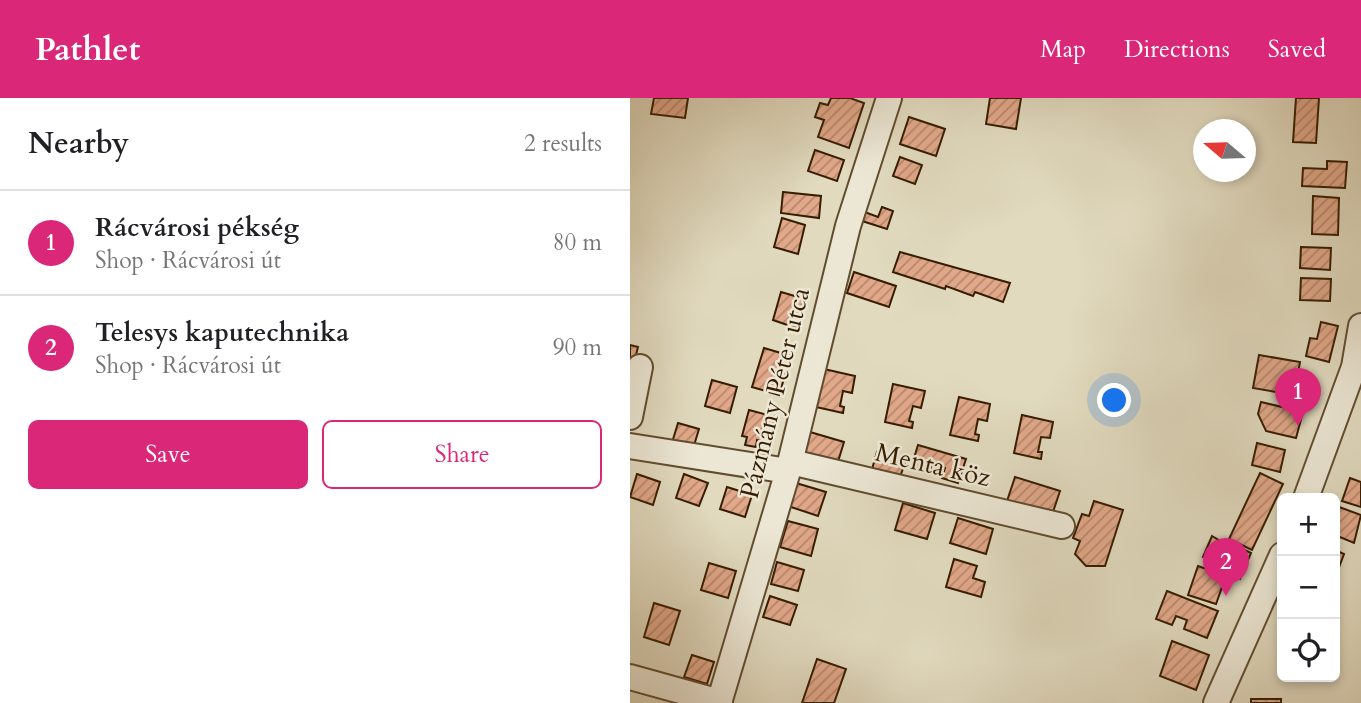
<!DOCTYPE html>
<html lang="en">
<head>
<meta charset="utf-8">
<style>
  body { margin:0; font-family:Cardo,serif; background:#f2f2f2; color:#202124 }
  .controls { position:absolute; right:21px; bottom:21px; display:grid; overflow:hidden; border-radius:10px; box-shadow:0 4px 10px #0003 }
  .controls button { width:63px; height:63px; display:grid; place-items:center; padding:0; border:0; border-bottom:2px solid #e0e0e0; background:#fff; color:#202124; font:35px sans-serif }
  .compass { position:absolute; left:563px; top:21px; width:63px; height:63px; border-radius:50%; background:#fff; box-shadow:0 4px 10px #0003; rotate:289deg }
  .you { position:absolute; left:485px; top:303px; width:24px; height:24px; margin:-18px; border:5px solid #fff; border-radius:50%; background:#1a73e8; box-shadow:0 0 0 10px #1a73e833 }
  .badge { display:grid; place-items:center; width:46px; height:46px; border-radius:50%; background:#db2777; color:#fff; font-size:23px; font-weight:700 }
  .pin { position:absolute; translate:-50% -58px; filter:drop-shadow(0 2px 4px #0008) }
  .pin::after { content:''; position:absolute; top:37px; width:24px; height:21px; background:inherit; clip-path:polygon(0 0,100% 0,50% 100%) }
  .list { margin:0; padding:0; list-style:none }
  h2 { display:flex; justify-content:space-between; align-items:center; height:91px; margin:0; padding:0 28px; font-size:30px }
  h2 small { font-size:23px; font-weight:400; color:#757577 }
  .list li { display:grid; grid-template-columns:46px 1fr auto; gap:21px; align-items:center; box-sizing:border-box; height:105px; padding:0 28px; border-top:2px solid #e0e0e0 }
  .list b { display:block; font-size:26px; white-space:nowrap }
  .list p { margin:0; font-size:23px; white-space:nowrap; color:#757577 }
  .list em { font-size:23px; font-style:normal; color:#757577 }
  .actions { display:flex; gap:14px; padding:21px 28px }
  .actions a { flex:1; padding:16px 0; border:2px solid #db2777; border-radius:10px; text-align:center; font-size:24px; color:#db2777 }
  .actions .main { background:#db2777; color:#fff }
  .icon { flex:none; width:38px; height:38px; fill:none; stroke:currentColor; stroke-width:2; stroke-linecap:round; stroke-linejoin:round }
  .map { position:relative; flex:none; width:731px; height:605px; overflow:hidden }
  header { display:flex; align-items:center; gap:42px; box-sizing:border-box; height:98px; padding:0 35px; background:#db2777; color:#fff }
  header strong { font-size:33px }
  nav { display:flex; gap:38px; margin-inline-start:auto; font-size:24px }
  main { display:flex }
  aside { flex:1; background:#fff }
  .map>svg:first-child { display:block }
  .building { fill:url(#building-hatch); stroke:#361d00; stroke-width:2 }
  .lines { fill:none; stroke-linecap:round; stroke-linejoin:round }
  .minor-casing { stroke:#614c30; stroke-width:28 }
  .minor { stroke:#ece7d5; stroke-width:24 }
  .labels { text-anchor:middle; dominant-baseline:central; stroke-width:5; stroke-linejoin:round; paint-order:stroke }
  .street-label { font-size:26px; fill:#361d00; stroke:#ece7d5 }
</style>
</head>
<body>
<header>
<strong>Pathlet</strong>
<nav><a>Map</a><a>Directions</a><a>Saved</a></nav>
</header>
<main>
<aside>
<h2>Nearby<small>2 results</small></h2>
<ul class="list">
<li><span class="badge">1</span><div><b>Rácvárosi pékség</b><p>Shop · Rácvárosi út</p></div><em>80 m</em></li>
<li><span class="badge">2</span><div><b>Telesys kaputechnika</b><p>Shop · Rácvárosi út</p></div><em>90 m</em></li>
</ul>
<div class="actions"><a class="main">Save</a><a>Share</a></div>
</aside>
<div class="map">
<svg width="731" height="605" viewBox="0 0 731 605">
  <defs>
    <pattern id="building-hatch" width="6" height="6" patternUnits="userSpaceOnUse" patternTransform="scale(1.75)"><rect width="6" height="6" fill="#e1a88a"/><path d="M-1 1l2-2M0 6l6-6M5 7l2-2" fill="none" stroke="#b7886e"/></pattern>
  </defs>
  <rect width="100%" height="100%" fill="#e1dabf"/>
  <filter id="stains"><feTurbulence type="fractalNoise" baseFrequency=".00286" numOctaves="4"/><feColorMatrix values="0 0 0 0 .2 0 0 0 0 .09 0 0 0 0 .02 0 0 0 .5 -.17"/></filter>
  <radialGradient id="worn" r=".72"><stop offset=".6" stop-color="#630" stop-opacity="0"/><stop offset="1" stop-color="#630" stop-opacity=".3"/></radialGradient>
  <g class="building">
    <polygon points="24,0 58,0 55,20 21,16"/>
    <polygon points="201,0 220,0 234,5 219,50 188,39 194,22 185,19 190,5 198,7"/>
    <polygon points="360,0 391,0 386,31 356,26"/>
    <polygon points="666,0 689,0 686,45 663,44"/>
    <polygon points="279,19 315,31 306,58 270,46"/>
    <polygon points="185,52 214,62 207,83 178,73"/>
    <polygon points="270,59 292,67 285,86 263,78"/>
    <polygon points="697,63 717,64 715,90 672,88 673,70 697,71"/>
    <polygon points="153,94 191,98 189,120 151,115"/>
    <polygon points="683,98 709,100 708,137 682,136"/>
    <polygon points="252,109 263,113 257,131 229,122 232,113 248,119"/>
    <polygon points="152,120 175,127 168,156 144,149"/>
    <polygon points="671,149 701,150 700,172 670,170"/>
    <polygon points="270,154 380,185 373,204 345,194 343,198 316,188 315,191 263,174"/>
    <polygon points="224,174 266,188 259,209 217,195"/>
    <polygon points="671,180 701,181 700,203 670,202"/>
    <polygon points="151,194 175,201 166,230 143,222"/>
    <polygon points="691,224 708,228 699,264 676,258 680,240 687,241"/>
    <polygon points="0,247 8,249 0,280"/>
    <polygon points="134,250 161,258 149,297 122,289"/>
    <polygon points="629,257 670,264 664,297 623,290"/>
    <polygon points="194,271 225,278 222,295 213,293 210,308 214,309 213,315 186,309"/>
    <polygon points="82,282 107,289 100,315 75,308"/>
    <polygon points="263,286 295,293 291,310 283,308 279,323 283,324 282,330 255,324"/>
    <polygon points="329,299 360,306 357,323 348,321 345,336 349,337 348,343 320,337"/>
    <polygon points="631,304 673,314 666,340 636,333 628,316"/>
    <polygon points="119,312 145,319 139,345 127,342 126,349 115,347 117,339 112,338"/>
    <polygon points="392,317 423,324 420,340 411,339 408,354 412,354 411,361 384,355"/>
    <polygon points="48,325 69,331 62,354 41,348"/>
    <polygon points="180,334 214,344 207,367 173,357"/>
    <polygon points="627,345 655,352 650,374 622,367"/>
    <polygon points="288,347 336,361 328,385 312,380 315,370 302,366 299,376 281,370"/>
    <polygon points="247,354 276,362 270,379 242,371"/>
    <polygon points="630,375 653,386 622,452 599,441"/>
    <polygon points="7,376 30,384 23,407 0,399"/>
    <polygon points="54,376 78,385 69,408 46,400"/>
    <polygon points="385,379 430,393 422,417 377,403"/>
    <polygon points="720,380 731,384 731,409 712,403"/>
    <polygon points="166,385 196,394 188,418 158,408"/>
    <polygon points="97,389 122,397 115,419 90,411"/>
    <polygon points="464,403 493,412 475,468 456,468 445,456 450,443 443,440 452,416 459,418"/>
    <polygon points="273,405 305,415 297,441 265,432"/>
    <polygon points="709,409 731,417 724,445 705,437 705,420"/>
    <polygon points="328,420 363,431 356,456 320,445"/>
    <polygon points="158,423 188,431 181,458 150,449"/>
    <polygon points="582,438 609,454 611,450 621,455 610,481 597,475 601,466 586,459 584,463 573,459"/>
    <polygon points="705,452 714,456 705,480"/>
    <polygon points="324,461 347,468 343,480 355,484 351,499 316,489"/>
    <polygon points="147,464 174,472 168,493 141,486"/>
    <polygon points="79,465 106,473 98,500 71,492"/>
    <polygon points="568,468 596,478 586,506 558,497"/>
    <polygon points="537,493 588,513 577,540 554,531 557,522 546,518 542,527 526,521"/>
    <polygon points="140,498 167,507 160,527 133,519"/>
    <polygon points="24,505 50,513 39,547 14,539"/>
    <polygon points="542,543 579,557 566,592 530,578"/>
    <polygon points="62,557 84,564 77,586 54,579"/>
    <polygon points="187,561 216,571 204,605 172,605"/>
    <rect x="621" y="601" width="30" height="4"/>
  </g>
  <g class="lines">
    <g class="minor-casing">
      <g id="minor">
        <polyline points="0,319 10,269"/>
        <polyline points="0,348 158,373"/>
        <polyline points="161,364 432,428"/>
        <polyline points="676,400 724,269 731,228"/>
        <polyline points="0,579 90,604"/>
        <polyline points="89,605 158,373 218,128 259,0"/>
        <polyline points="586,605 652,457"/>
      </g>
    </g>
    <use href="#minor" class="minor"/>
  </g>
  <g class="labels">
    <g class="street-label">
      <text transform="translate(145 295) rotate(-76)">Pázmány Péter utca</text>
      <text transform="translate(303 367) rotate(13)">Menta köz</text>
    </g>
  </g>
  <rect width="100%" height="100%" filter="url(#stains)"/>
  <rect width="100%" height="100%" fill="url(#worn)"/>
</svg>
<div class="controls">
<button>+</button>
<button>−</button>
<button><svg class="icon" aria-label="locate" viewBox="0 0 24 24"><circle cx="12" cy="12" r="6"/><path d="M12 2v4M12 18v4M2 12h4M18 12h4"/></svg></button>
</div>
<svg class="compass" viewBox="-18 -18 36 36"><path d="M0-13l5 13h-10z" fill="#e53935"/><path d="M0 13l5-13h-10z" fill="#757577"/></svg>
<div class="you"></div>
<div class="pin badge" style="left:668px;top:328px">1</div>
<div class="pin badge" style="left:596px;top:498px">2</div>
</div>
</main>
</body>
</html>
